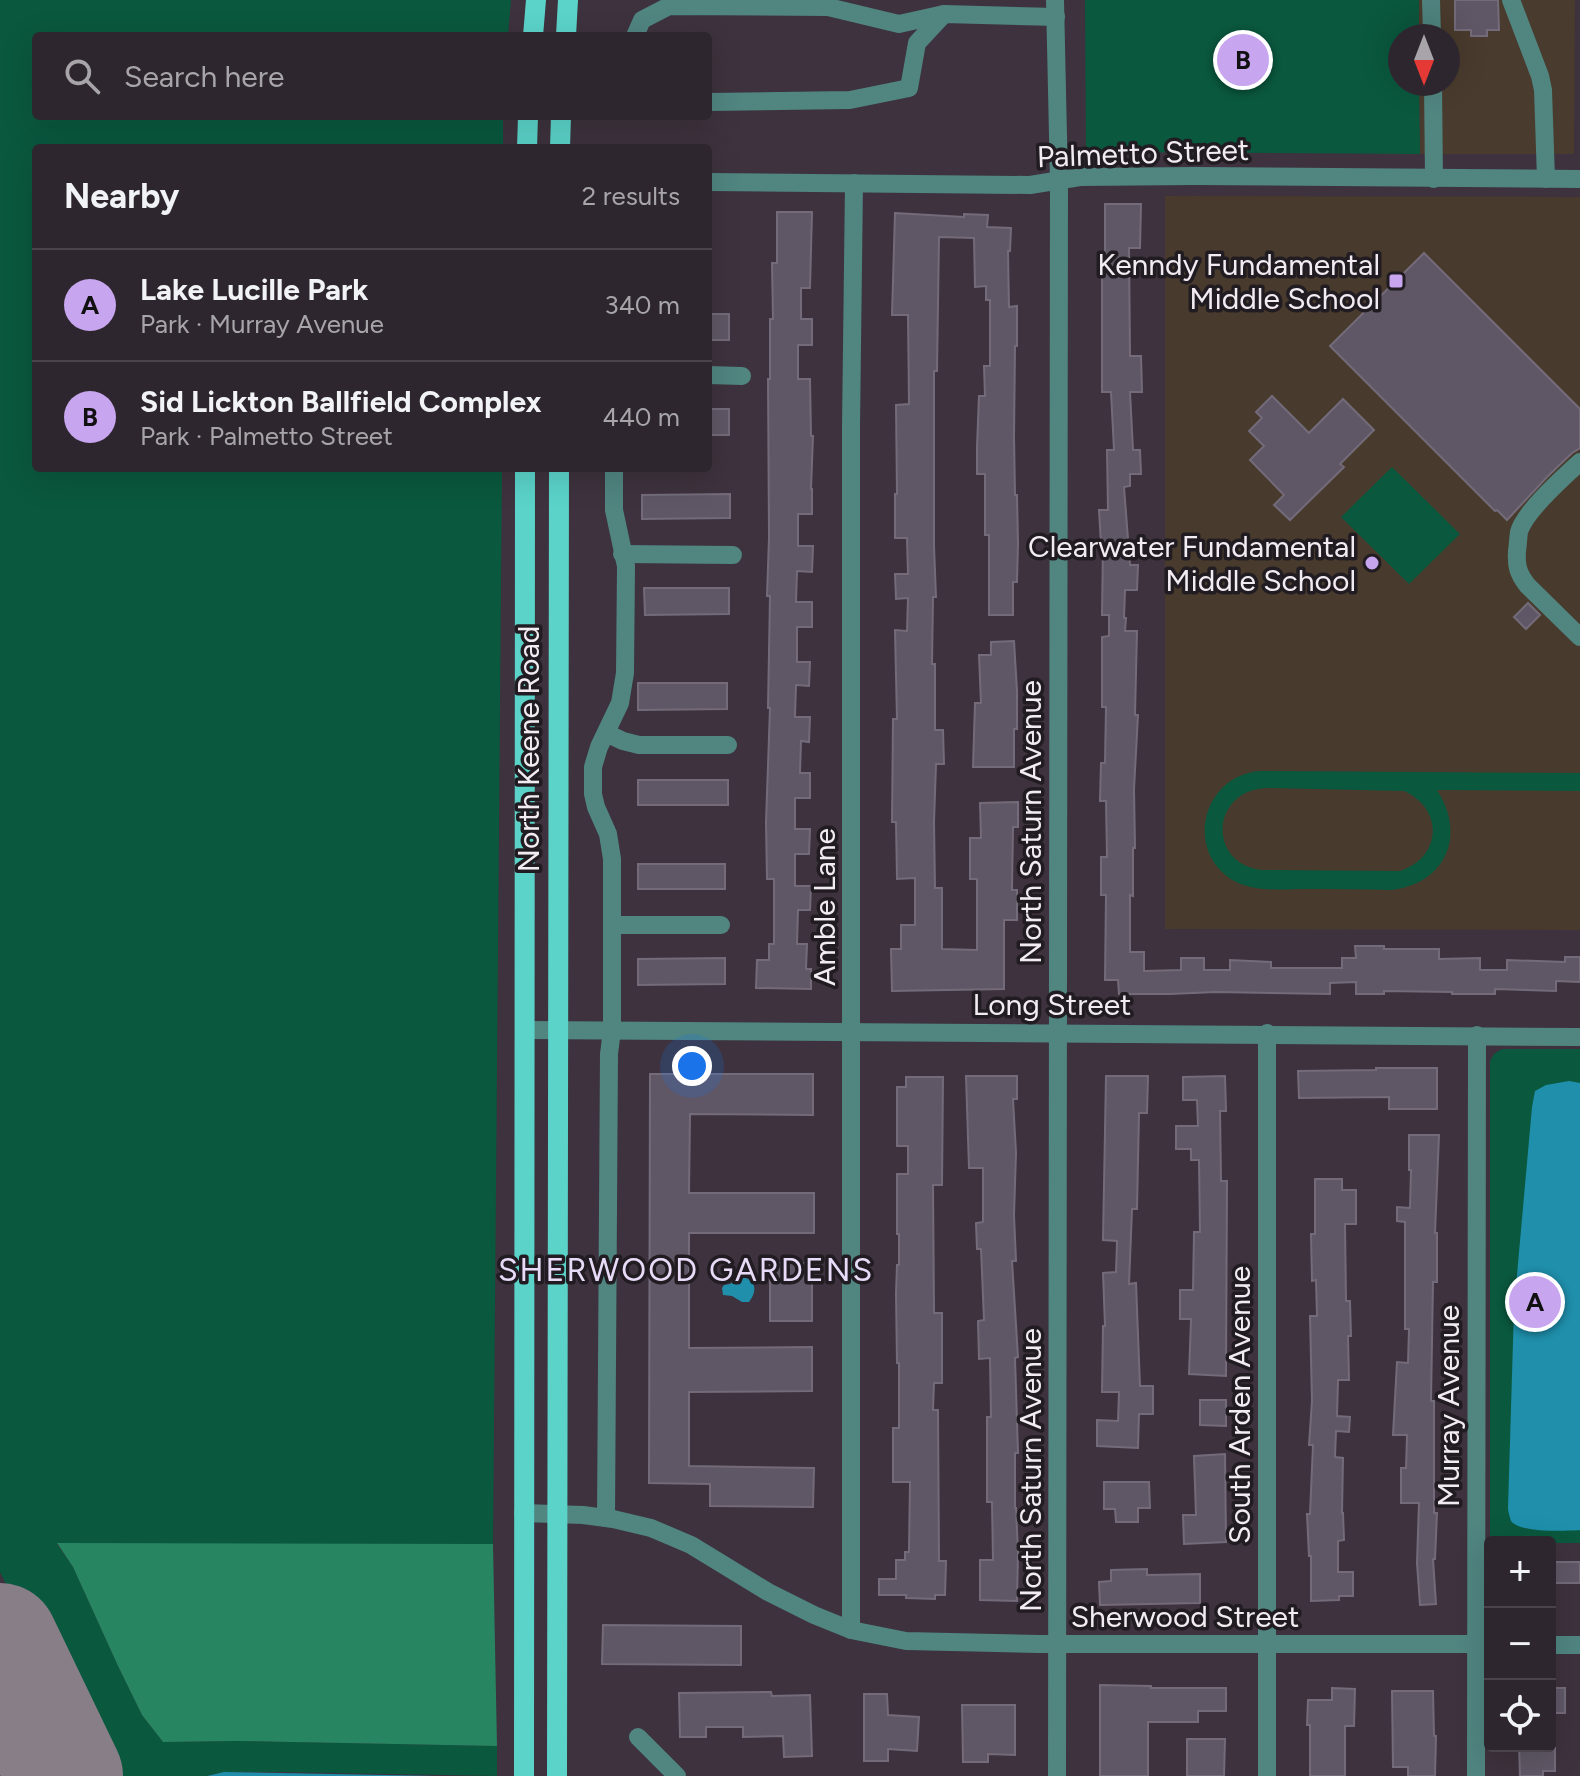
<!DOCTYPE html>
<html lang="en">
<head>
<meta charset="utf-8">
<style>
  body { margin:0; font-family:Figtree,sans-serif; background:#362e36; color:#f1f3f6 }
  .controls { position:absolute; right:24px; bottom:24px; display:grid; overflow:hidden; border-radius:8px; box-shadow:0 8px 32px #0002 }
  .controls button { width:72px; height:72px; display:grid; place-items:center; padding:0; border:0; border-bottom:2px solid #49434a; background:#2e262e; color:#f1f3f6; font:40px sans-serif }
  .compass { position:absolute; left:1388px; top:24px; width:72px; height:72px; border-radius:50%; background:#2e262e; box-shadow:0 8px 32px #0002; rotate:180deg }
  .you { position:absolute; left:692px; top:1066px; width:28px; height:28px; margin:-20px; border:6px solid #fff; border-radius:50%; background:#1a73e8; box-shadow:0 0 0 12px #1a73e833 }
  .badge { display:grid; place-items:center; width:52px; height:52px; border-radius:50%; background:#c8a6ef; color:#111; font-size:26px; font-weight:700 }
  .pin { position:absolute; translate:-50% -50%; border:4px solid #fff; box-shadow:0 2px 8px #0006 }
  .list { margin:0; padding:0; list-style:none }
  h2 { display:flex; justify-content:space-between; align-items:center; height:104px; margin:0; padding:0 32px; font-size:34px }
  h2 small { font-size:26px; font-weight:400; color:#a7a5aa }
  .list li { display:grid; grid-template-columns:52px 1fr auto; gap:24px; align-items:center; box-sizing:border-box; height:112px; padding:0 32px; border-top:2px solid #49434a }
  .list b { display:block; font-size:30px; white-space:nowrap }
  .list p { margin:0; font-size:26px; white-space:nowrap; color:#a7a5aa }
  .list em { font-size:26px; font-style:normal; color:#a7a5aa }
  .icon { flex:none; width:44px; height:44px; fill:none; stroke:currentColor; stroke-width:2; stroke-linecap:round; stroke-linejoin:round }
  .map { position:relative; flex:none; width:1580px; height:1776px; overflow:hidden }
  .search { position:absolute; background:#2e262e; box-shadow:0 8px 32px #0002; left:32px; top:32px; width:680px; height:88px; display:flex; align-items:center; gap:20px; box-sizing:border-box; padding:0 28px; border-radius:8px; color:#a7a5aa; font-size:30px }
  .panel { position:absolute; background:#2e262e; box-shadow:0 8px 32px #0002; left:32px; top:144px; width:680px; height:328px; border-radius:8px }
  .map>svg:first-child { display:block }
  .commercial { fill:#493b2d }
  .education { fill:#483b2d }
  .green { fill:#0a583e; fill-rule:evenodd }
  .forest { fill:#288562 }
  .water { fill:#1f8fab }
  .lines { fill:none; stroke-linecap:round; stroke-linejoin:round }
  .taxiway { stroke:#877e87; stroke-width:46 }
  .runway { stroke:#877e87; stroke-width:116 }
  .building { fill:#5f5765; stroke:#736b7a; stroke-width:2 }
  .minor { stroke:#508580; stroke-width:18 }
  .major { stroke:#5bd3c9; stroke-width:20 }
  .poi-dot { fill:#c8a6ef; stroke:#211c21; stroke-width:3 }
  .labels { text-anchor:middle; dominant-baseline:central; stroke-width:7; stroke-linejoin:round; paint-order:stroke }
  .street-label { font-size:30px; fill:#f2ebf2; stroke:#211c21 }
  .poi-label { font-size:30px; fill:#f2ebf2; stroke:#211c21; text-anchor:end }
  .neighbourhood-label { font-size:32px; letter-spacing:2px; fill:#e7dbf7; stroke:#211c21 }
</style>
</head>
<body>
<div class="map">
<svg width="1580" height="1776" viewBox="0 0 1580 1776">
  <rect width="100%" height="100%" fill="#3d323d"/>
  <polygon class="commercial" points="1419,0 1575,0 1574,154 1420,154 1419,84 1448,84 1448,36 1419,36"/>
  <polygon class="education" points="1165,196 1580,197 1580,930 1165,929"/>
  <g class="green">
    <polygon points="0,0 511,0 508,36 36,36 36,116 503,116 503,148 36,148 36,468 502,468 493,1544 57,1544 73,1567 118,1666 142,1715 163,1742 237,1741 497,1746 497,1776 284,1772 224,1772 207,1776 99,1776 0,1572"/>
    <polygon points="1085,0 1419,0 1419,36 1400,36 1400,84 1419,84 1420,154 1086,152"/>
    <polygon points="1392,467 1460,534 1409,584 1341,517"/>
    <path d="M1259,771L1580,773V791L1437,790C1466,834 1447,883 1392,890C1363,889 1334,889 1305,889C1284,889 1259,892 1238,883C1184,857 1199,777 1259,771ZM1267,788L1404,791C1444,809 1442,857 1400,871L1263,870C1207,865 1210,790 1267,788Z"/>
    <polygon points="1502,1049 1580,1049 1580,1543 1490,1543 1490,1061 1494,1054"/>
    <polygon points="11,1731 32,1776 0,1776 0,1736"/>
  </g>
  <polygon class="forest" points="57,1543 493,1544 497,1746 237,1741 163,1742 142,1715 118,1666 73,1567"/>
  <g class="water">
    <path d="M1569,1081L1580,1083V1530C1565,1531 1520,1533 1511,1521C1510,1518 1508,1511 1508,1508L1514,1308L1532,1107L1535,1091L1546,1085Z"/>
    <path d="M743,1277C757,1281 757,1292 749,1302H742L732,1296L723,1295L722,1288L724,1285L730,1284L739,1278Z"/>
    <polygon points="224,1772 438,1776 207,1776"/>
  </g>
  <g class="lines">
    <polyline class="taxiway" points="0,1702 6,1682 9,1659"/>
    <polyline class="runway" points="0,1641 65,1776"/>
  </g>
  <g class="building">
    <polygon points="1455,0 1498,0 1499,30 1487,30 1487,36 1471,36 1471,30 1455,30"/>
    <polygon points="1105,204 1141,204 1140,248 1129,248 1130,356 1141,356 1142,392 1130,392 1133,450 1140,450 1141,474 1130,474 1130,486 1124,487 1130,565 1138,565 1137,590 1125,590 1124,618 1126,618 1125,631 1137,631 1135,715 1138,715 1134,789 1135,848 1133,848 1133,896 1130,895 1130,952 1144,952 1144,971 1181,970 1181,958 1204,958 1204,970 1230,970 1230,960 1271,962 1271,968 1342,968 1342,958 1356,958 1355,946 1384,946 1384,949 1439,949 1439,959 1480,958 1480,970 1507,970 1507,960 1565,962 1565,957 1580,957 1580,982 1556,981 1556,991 1495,989 1495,994 1452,994 1452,992 1384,991 1384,994 1356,994 1356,982 1330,983 1330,994 1216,992 1170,994 1119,994 1118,980 1105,980 1106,895 1101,895 1101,857 1107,857 1106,801 1100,801 1101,763 1105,763 1106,707 1102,707 1102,637 1109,636 1109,615 1102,615 1103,544 1101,544 1099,510 1108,510 1107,450 1114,450 1111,392 1102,392 1102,259 1105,259"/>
    <polygon points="777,212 812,212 810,288 801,288 801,319 812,319 812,345 798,345 798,379 810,379 811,436 813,436 811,489 812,489 812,514 798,514 798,546 813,546 812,572 797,571 796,602 812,602 812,627 797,627 797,662 810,662 809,686 796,685 795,717 810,717 809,742 801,741 800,773 810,773 810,798 795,798 795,829 810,829 809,854 795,854 795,886 811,886 810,910 798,910 797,944 807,944 806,969 811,969 811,989 756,988 757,960 769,960 769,944 774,944 774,879 767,879 766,822 770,708 768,708 770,596 767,596 769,538 768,379 770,379 770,319 773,319 772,263 777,263"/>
    <polygon points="895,213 964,217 964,214 988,215 987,227 1011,228 1010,251 1008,251 1009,307 1017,306 1017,346 1015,346 1014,436 1015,495 1017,495 1018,543 1017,582 1013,582 1013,615 989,615 989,535 985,535 985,474 977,474 977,447 979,396 985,396 984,366 990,366 990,300 986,300 986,286 975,287 974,238 939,237 937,371 934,371 934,546 936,597 933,597 932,664 935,664 935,730 943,730 944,764 936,764 934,822 935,888 942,888 942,949 977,950 977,879 970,879 970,838 981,838 980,803 1018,802 1018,827 1013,827 1012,890 1017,890 1017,920 1004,920 1004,989 892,991 891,949 901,949 901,925 915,925 915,878 897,879 896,822 892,822 893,719 897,719 895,630 907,631 908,598 896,599 895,574 908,574 907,538 895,538 895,494 897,494 896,405 909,404 908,315 892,315"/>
    <polygon points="1424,253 1580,409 1580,448 1572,453 1547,477 1507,520 1497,510 1495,511 1330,346"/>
    <rect x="708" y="314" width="21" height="26"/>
    <polygon points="1272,396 1309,433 1343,399 1374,430 1340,464 1344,467 1290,520 1274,505 1284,495 1250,460 1264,446 1249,431 1262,418 1256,412"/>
    <rect x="708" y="409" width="21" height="26"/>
    <polygon points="730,494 730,518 642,519 642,495"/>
    <polygon points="644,588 729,588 729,614 645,615"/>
    <polygon points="1528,603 1540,615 1526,629 1514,617"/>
    <polygon points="1014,641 1017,691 1017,729 1014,729 1014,767 973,767 975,703 981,703 979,655 991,655 991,642"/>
    <polygon points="638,683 727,683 727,709 638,710"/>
    <rect x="638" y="780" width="90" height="25"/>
    <rect x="638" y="864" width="87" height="25"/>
    <polygon points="725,958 725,984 638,985 638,959"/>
    <polygon points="1376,1068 1437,1068 1437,1109 1389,1109 1389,1097 1299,1098 1298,1071 1376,1070"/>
    <polygon points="650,1074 813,1074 813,1115 690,1114 689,1193 814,1193 814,1233 689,1233 689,1348 812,1347 812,1391 689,1392 689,1466 814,1468 813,1507 710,1506 710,1484 649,1483"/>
    <polygon points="966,1076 1017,1076 1017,1099 1013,1099 1016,1153 1014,1215 1016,1261 1012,1261 1018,1357 1015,1358 1018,1453 1015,1453 1015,1508 1016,1508 1018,1552 1017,1601 980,1600 980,1560 993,1560 992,1502 987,1502 987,1417 991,1417 990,1358 979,1359 978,1321 984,1320 981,1249 977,1249 976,1223 983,1222 983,1168 969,1168"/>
    <polygon points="1106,1076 1148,1076 1147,1113 1139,1113 1137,1209 1132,1209 1129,1284 1136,1283 1140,1386 1153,1386 1153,1414 1139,1414 1138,1448 1097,1446 1097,1420 1118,1421 1119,1392 1102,1392 1103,1326 1105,1326 1103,1273 1116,1272 1117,1241 1103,1240"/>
    <polygon points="1225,1076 1226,1111 1220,1111 1221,1181 1227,1181 1226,1376 1189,1374 1191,1319 1180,1319 1180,1290 1193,1290 1194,1232 1200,1232 1199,1160 1191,1160 1191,1149 1176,1149 1176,1126 1198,1126 1197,1100 1183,1100 1183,1077"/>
    <polygon points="906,1077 943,1077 942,1185 933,1185 934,1313 942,1313 942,1383 934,1383 933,1410 938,1410 939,1561 946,1561 945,1595 935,1595 935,1599 906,1598 906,1595 879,1595 879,1579 896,1579 896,1560 905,1560 905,1552 909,1552 910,1482 893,1482 893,1428 899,1428 899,1363 897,1363 896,1293 897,1265 899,1265 899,1234 897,1234 897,1174 908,1174 908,1146 897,1146 897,1087 906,1087"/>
    <polygon points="1409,1135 1439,1135 1435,1233 1437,1233 1437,1282 1433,1282 1431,1401 1434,1401 1434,1513 1437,1513 1435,1559 1433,1559 1436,1604 1420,1605 1417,1563 1419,1503 1401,1503 1401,1468 1406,1468 1407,1435 1393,1435 1397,1362 1408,1363 1409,1329 1405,1329 1405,1222 1397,1221 1397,1207 1410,1208 1411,1170 1409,1170"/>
    <polygon points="1315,1179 1342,1179 1342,1190 1356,1190 1356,1224 1345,1224 1346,1301 1350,1301 1351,1336 1348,1336 1349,1380 1338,1380 1337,1416 1350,1417 1349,1432 1336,1431 1335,1457 1343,1458 1342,1513 1343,1513 1344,1540 1338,1541 1338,1572 1353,1572 1353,1596 1339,1596 1339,1600 1311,1601 1311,1556 1309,1556 1307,1514 1310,1514 1313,1445 1309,1445 1312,1401 1310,1316 1317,1316 1316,1280 1312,1281 1311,1234 1315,1234"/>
    <rect x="770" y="1263" width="42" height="58"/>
    <polygon points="1200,1400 1226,1400 1226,1426 1200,1425"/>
    <polygon points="1225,1454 1226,1542 1184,1544 1183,1515 1196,1515 1194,1456"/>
    <polygon points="1104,1482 1149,1482 1150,1508 1138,1508 1138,1522 1116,1522 1115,1509 1104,1509"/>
    <rect x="1550" y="1562" width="30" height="21"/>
    <polygon points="1147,1569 1147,1575 1200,1574 1200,1603 1100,1605 1099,1582 1111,1581 1111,1570"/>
    <polygon points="603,1625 741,1626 741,1665 602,1664"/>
    <polygon points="1100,1685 1151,1686 1151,1688 1226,1688 1226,1711 1198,1711 1198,1722 1148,1722 1148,1776 1100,1776"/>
    <polygon points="1332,1688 1355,1689 1354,1726 1345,1726 1345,1776 1310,1776 1310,1725 1307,1725 1308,1700 1332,1700"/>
    <rect x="1550" y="1688" width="15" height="25"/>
    <polygon points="1392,1691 1433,1691 1434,1736 1436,1736 1435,1776 1408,1776 1408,1767 1393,1767"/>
    <polygon points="771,1692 772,1696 810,1695 812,1756 784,1757 783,1736 743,1737 743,1727 706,1727 706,1737 680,1737 679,1693"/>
    <polygon points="864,1694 887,1694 888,1715 919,1717 917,1751 888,1749 888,1761 864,1761"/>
    <polygon points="962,1705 1015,1705 1015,1755 988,1754 988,1762 963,1762"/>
    <polygon points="1187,1739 1225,1739 1224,1776 1187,1776"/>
    <polygon points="1519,1746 1555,1748 1555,1771 1543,1771 1543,1776 1520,1776"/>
  </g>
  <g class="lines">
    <g class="minor">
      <polyline points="1055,0 1059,181 1057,1776"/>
      <polyline points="1431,0 1432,36"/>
      <polyline points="1511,0 1540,76 1543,90 1546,179"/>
      <polyline points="635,36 642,20 669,6 828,7 899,24 944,14 1056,17"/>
      <polyline points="1433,84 1434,179"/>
      <polyline points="708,102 850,100 909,88 917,43 944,14"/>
      <polyline points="708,182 1030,185 1080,177 1195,176 1580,179"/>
      <polyline points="708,375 742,376"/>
      <path d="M1580,462C1564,477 1525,511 1519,532C1518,538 1518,545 1517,551C1516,566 1518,573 1527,585L1580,637"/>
      <polyline points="622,554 733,555"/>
      <polyline points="606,733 623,741 639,745 728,745"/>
      <polyline points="612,925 721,925"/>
      <polyline points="524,1030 1580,1037"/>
      <polyline points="523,1513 583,1515 613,1519 651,1528 691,1545 768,1592 814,1615 851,1630 906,1641 1038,1644 1490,1644"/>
      <polyline points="606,1518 609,1054 612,1030 612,859 608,834 596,807 593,794 593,767 599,747 620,703 625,673 626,566 614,510 614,468"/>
      <polyline points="851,1630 851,428 854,183"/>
      <polyline points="1550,1645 1580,1645"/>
      <polyline points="638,1737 677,1776"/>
      <polyline points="1267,1776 1267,1033"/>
      <polyline points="1476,1776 1477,1035"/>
    </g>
    <g class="major">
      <polyline points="533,36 536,0"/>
      <polyline points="566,36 568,0"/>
      <polyline points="527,148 528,116"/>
      <polyline points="560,148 561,116"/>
      <polyline points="524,1776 525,468"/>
      <polyline points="557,1776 559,468"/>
    </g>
  </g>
  <g class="poi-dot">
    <rect x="1388" y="273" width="16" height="16" rx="4"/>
    <circle cx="1372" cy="563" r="8"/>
  </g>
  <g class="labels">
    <g class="street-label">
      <text transform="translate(1143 153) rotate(-2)">Palmetto Street</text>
      <text transform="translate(528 749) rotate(-90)">North Keene Road</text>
      <text transform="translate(1030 822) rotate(-90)">North Saturn Avenue</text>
      <text transform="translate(824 907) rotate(-90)">Amble Lane</text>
      <text x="1052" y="1004">Long Street</text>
      <text transform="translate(1239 1405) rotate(-90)">South Arden Avenue</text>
      <text transform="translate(1448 1406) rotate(-90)">Murray Avenue</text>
      <text transform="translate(1030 1470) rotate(-90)">North Saturn Avenue</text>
      <text x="1185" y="1616">Sherwood Street</text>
    </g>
    <g class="poi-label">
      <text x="1380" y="264">Kenndy Fundamental<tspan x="1380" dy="34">Middle School</tspan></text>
      <text x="1356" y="546">Clearwater Fundamental<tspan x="1356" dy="34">Middle School</tspan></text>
    </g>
    <g class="neighbourhood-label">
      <text x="686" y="1270">SHERWOOD GARDENS</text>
    </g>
  </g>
</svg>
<div class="controls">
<button>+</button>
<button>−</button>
<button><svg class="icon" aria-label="locate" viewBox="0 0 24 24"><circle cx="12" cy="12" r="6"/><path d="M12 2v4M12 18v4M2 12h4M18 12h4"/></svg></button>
</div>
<svg class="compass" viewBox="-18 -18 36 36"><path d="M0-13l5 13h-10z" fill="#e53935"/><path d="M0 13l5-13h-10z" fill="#a7a5aa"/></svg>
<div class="you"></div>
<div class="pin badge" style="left:1535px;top:1302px">A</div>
<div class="pin badge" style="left:1243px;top:60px">B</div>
<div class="search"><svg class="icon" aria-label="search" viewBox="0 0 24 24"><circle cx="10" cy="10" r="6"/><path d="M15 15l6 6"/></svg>Search here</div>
<section class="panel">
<h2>Nearby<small>2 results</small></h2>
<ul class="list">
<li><span class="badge">A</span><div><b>Lake Lucille Park</b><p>Park · Murray Avenue</p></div><em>340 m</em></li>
<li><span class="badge">B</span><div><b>Sid Lickton Ballfield Complex</b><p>Park · Palmetto Street</p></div><em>440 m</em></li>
</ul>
</section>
</div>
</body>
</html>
